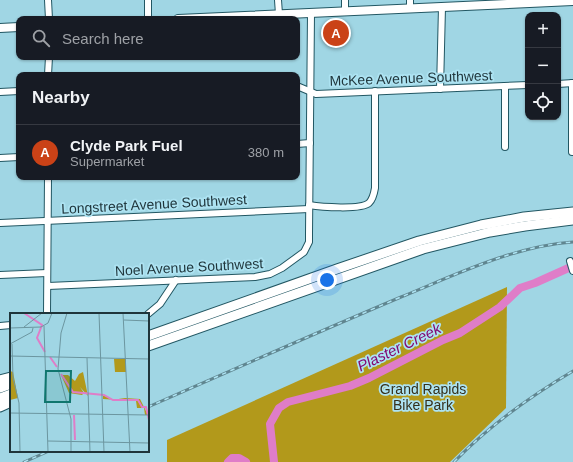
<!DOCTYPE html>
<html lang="en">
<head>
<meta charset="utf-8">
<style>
  body { margin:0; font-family:Helvetica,sans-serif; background:#20242c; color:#f1f3f6 }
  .controls { position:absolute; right:12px; top:12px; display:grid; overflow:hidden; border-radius:8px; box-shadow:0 1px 3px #0004 }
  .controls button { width:36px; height:36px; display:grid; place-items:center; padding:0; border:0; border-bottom:1px solid #363941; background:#171b24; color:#f1f3f6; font:20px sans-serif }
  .you { position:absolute; left:327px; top:280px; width:14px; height:14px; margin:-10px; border:3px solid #fff; border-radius:50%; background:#1a73e8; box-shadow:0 0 0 6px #1a73e833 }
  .badge { display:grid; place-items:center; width:26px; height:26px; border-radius:50%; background:#ca4217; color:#fff; font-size:13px; font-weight:700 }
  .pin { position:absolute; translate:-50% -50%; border:2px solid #fff; box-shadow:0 1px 4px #0006 }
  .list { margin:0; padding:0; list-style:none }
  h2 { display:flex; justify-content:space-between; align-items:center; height:52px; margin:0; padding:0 16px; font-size:17px }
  h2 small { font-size:13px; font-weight:400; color:#9ea1a6 }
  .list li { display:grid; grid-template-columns:26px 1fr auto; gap:12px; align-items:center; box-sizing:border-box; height:56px; padding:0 16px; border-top:1px solid #363941 }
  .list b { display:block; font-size:15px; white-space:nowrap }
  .list p { margin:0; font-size:13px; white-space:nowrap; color:#9ea1a6 }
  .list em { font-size:13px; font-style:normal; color:#9ea1a6 }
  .icon { flex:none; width:22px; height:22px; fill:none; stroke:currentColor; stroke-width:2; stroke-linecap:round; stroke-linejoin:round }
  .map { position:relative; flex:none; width:573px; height:462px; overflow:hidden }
  .search { position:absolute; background:#171b24; box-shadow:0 1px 3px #0004; left:16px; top:16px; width:284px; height:44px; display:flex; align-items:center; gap:10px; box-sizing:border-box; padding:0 14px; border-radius:8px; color:#9ea1a6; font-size:15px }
  .panel { position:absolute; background:#171b24; box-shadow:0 1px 3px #0004; left:16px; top:72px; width:284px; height:108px; border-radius:8px }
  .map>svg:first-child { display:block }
  .green { fill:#b2991b }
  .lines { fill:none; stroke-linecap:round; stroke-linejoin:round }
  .river { stroke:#df7dc8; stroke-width:8 }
  .minor-casing { stroke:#225763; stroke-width:8 }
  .major-casing { stroke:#225763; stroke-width:10 }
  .highway-casing { stroke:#225763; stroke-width:11 }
  .minor { stroke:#fff; stroke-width:6 }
  .major { stroke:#fff; stroke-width:8 }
  .highway { stroke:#fff; stroke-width:9 }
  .rail-casing { stroke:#608690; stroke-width:3 }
  .rail { stroke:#ade3f2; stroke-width:1.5; stroke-dasharray:4.5; stroke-linecap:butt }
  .labels { text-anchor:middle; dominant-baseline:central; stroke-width:3.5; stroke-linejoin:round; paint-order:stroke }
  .street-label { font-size:14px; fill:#1f353b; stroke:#ade3f2 }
  .park-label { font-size:14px; fill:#35301a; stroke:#ade3f2 }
  .water-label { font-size:15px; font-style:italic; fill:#830770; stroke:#ade3f2 }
  .inset-river { fill:none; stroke:#df7dc8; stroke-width:2 }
  .inset-road { fill:none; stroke:#6c96a0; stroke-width:1 }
  .view { fill:#0f766e; fill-opacity:0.15; stroke:#0f766e; stroke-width:2 }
  .inset-edge { fill:none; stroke:#1f353b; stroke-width:2 }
</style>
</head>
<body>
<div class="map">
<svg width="573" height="462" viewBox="0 0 573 462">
  <rect width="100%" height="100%" fill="#a0d6e4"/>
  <polygon class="green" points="507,287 506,408 450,462 167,462 167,440"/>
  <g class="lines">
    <g class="river">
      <polyline points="228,462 232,458 239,458 246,462"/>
      <polyline points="274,462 270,424 279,408 288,402 350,386 369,378 443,340 460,333 500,307 520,288 535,283 573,266"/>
    </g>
    <g class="minor-casing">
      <g id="minor">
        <polyline points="48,0 49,19"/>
        <polyline points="148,0 148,19"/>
        <polyline points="278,0 279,14"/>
        <polyline points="345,0 345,11"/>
        <polyline points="410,0 410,9"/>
        <polyline points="48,75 49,57"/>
        <polyline points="572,83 572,152"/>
        <polyline points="558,84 573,83"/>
        <polyline points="297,86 316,94 528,85"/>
        <polyline points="440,89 442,7"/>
        <polyline points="0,92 19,91"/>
        <polyline points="297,144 310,143"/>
        <polyline points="505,147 505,86"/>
        <polyline points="0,158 19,157"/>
        <path d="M309,205C321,207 361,210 369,203C373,199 374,194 375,188V91"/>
        <polyline points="0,223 309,209"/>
        <polyline points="570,261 573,271"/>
        <polyline points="0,275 47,273"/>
        <polyline points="48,286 255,277 270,274 282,268 304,252 309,242 309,233 311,13"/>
        <polyline points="47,314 48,177"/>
        <polyline points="148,314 160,304 176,280"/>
        <polyline points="0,326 11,325"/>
      </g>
    </g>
    <g class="major-casing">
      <g id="major">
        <polyline points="178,19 573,1"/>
        <polyline points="0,28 19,27"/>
      </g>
    </g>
    <g class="highway-casing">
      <g id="highway">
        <polyline points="148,336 337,269 419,241 481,225 524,217 573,212"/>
        <polyline points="148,346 423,249 490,232 525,226 573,220"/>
        <polyline points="0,380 11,377"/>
        <polyline points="0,388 11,384"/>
        <polyline points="0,398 11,394"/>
        <polyline points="0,407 11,402"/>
      </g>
    </g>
    <use href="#minor" class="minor"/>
    <use href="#major" class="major"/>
    <use href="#highway" class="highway"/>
    <g class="rail-casing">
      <g id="rail">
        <path d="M148,407C232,370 316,333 401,297C455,275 514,246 573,242"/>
        <polyline points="24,462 49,451"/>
        <path d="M454,462C489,426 529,397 573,371"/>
      </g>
    </g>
    <use href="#rail" class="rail"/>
  </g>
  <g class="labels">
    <g class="street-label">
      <text transform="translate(411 78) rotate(-2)">McKee Avenue Southwest</text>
      <text transform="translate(154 204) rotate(-3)">Longstreet Avenue Southwest</text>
      <text transform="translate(189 267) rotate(-3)">Noel Avenue Southwest</text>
    </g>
    <g class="park-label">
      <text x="423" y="389">Grand Rapids<tspan x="423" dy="16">Bike Park</tspan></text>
    </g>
    <g class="water-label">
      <text transform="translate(399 347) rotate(-26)">Plaster Creek</text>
    </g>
  </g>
  <g transform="translate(10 313)">
    <rect width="139" height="139" fill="#a0d6e4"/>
    <path d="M104,46H116V59H105ZM0,58L3,59L8,85L0,87ZM73,59L78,83L70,74L74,80L72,82L59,80L51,62H58L65,68L69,61ZM93,82L102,87L115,85L130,86L138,102H135L134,95H127L126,88L93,86Z" fill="#b2991b"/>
    <path class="inset-river" d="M14,0L32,12L27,25L35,39M40,44L47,54M51,61L63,79L94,82L103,87H128L132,94H136L139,107M64,102L65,127"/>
    <path class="inset-road" d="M57,0L51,20L48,56L61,106V139M89,0L94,139M113,0L120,139M114,7L139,8M34,13L38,139M14,14L32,0M0,15L31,14L38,10L42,0M0,31L22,19L23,15M2,31L3,65L9,90L10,139M0,43L139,46M77,45L80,139M0,100L139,102M38,128L139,130"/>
    <path class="view" d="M36,58H61L60,89H35Z"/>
    <rect width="139" height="139" class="inset-edge"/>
  </g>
</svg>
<div class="controls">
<button>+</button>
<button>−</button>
<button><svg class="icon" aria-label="locate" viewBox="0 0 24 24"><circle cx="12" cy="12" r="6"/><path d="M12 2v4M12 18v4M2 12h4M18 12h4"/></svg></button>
</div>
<div class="you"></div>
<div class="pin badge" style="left:336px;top:33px">A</div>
<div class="search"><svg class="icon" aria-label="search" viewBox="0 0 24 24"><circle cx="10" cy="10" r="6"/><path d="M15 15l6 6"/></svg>Search here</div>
<section class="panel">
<h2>Nearby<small></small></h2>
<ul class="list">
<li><span class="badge">A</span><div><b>Clyde Park Fuel</b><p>Supermarket</p></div><em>380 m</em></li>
</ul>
</section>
</div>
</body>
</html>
